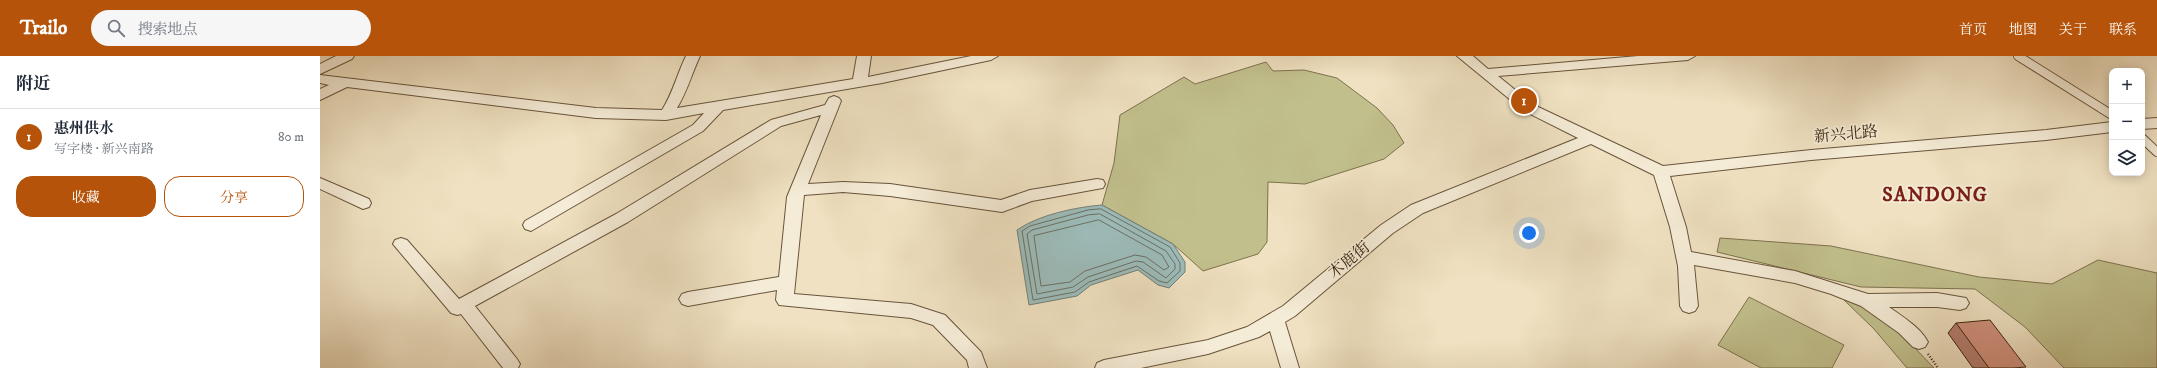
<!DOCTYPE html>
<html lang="zh">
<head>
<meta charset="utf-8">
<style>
  body { margin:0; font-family:"IM FELL DW Pica","Noto Serif SC",serif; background:#f6f6f7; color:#1f2937 }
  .controls { position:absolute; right:12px; top:12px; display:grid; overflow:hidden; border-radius:8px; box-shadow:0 2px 10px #0003 }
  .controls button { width:36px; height:36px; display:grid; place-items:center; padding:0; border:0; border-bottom:1px solid #e0e1e3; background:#fff; color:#1f2937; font:20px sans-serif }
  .you { position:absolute; left:1209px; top:177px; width:14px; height:14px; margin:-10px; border:3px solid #fff; border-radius:50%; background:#1a73e8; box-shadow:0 0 0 6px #1a73e833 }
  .badge { display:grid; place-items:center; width:26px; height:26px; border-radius:50%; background:#b45309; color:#fff; font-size:13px; font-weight:700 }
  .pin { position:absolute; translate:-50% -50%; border:2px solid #fff; box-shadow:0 1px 4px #0006 }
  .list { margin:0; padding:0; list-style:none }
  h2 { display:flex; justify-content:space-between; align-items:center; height:52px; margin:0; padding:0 16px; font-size:17px }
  h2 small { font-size:13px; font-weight:400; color:#747a83 }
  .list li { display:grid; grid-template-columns:26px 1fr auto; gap:12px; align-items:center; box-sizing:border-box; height:56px; padding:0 16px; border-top:1px solid #e0e1e3 }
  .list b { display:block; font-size:15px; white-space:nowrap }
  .list p { margin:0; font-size:13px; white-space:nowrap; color:#747a83 }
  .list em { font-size:13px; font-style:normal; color:#747a83 }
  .actions { display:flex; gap:8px; padding:12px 16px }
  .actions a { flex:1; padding:9px 0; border:1px solid #b45309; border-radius:16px; text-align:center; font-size:14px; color:#b45309 }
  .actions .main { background:#b45309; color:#fff }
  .icon { flex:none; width:22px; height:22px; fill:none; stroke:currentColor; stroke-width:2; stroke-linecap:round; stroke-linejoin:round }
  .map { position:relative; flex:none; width:1837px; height:312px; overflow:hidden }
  header { display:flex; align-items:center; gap:24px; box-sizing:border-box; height:56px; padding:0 20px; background:#b45309; color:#fff }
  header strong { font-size:19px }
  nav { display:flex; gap:22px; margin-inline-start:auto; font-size:14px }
  .search { width:280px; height:36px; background:#f6f6f7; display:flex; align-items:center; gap:10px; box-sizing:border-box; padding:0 14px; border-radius:22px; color:#747a83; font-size:15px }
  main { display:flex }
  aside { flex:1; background:#fff }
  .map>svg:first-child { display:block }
  .green { fill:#c1c08d; stroke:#7e724e }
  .water { fill:#9cbcba; stroke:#768075 }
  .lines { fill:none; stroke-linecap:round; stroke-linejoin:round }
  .shore { stroke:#6c7064; stroke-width:1 }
  .service-casing { stroke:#69543b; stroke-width:10 }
  .minor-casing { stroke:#69543b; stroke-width:2 }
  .path { stroke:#3c250e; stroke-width:2.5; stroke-dasharray:1 2; stroke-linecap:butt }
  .service { stroke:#f5ecd7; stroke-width:8 }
  .minor { fill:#f5ecd7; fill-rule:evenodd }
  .wall { fill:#b37c6c; stroke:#3c250e }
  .building { fill:#d0907d; stroke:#3c250e }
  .labels { text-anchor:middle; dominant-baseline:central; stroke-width:3.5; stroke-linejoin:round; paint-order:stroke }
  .street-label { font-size:16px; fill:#3c250e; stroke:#f5ecd7 }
  .district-label { font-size:20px; font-weight:bold; letter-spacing:1px; fill:#7a1f14; stroke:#f5ecd7 }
</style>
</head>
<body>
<header>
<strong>Trailo</strong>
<div class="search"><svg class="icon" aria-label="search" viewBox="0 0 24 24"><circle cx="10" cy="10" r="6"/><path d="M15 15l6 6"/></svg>搜索地点</div>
<nav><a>首页</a><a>地图</a><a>关于</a><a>联系</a></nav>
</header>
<main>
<aside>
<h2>附近<small></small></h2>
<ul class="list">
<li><span class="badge">1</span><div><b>惠州供水</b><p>写字楼 · 新兴南路</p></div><em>80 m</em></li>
</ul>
<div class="actions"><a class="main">收藏</a><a>分享</a></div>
</aside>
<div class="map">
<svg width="1837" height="312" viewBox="0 0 1837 312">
  <rect width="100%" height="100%" fill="#efe1c1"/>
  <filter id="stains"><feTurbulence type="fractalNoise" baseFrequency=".005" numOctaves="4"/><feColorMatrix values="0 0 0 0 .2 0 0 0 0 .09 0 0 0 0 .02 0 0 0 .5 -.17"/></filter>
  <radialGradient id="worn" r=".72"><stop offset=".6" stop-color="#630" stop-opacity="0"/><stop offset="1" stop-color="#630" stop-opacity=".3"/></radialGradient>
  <g class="green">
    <polygon points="946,6 953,15 984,14 1017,22 1057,52 1073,69 1084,87 1064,103 985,128 948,126 947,186 938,198 883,215 853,188 782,149 794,107 800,59 864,21 875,28"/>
    <polygon points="1400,182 1511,190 1659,221 1732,228 1778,204 1837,217 1837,312 1744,312 1705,271 1655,233 1541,231 1397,196"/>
    <polygon points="1429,241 1524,289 1512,312 1441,312 1398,289"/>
    <path d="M1522,242C1560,252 1588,285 1614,312H1587L1554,273Z"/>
  </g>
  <path class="water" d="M782,149L853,188L865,206V216L849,232L838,229L818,214L771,229L757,240L709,249L697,174C718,159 756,151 782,149Z"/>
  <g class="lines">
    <g class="shore">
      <polygon points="781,153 850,191 860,207 860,215 847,227 839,225 817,210 769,226 755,236 713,244 702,175 710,170 768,154"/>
      <polygon points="780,158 846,195 855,208 855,213 846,222 823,206 816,205 768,221 753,231 717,238 707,178 712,174 768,159"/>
      <polygon points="779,164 842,199 849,211 844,214 826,201 815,199 765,215 750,226 721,230 714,180"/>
    </g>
    <g class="service-casing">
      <g id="service">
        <polyline points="1698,0 1792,59"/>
        <polyline points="1822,82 1837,96"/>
      </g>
    </g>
    <g class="minor-casing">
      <g id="minor">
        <polygon points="16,0 34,0 32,3 0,18 0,8"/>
        <path d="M366,0H380C372,17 367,36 357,52L533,23L537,0H551L548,21L651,0H678L671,4L562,27L403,54L383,75L211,175L205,173L203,169L205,165L373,69L384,57L346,64L276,62L27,31L0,44V33L9,29L0,27V19L276,52L342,54C353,37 357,18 366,0Z"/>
        <path d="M1137,0H1153L1168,13L1318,0H1375L1368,4L1178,20L1214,49L1343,110L1491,94L1726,74L1792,66V76L1726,84L1491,104L1350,120L1366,171L1371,196L1475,215L1548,238L1617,237L1646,242L1649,247L1646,252L1640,254L1617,251H1569C1583,261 1600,271 1608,286L1605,291L1599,293L1593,291L1579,277L1541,250L1511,238L1475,227L1374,209L1378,250L1375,255L1369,257L1363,255L1360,250L1358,210L1350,171L1334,119L1271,88L1103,157L1073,177L975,260L965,266L979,312H961L950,275L939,281L888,298L821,312H775L777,307L784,304L888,284L927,271L963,250L1061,169L1091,149L1258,82L1204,55Z"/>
        <polygon points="514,40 519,42 521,45 488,128 523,126 570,128 681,144 710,134 777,123 783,124 785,128 783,132 777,133 712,145 682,156 570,140 523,136 484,139 474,238 591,248 625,259 661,296 667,312 649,312 647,304 613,269 591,262 459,249 456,244 457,234 368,250 362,248 359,243 362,238 368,236 459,221 467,141 501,59 461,70 308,166 155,250 197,303 200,308 198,312 183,312 141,258 137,259 131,257 73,188 75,184 81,182 87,184 139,243 296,158 451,64 505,49 509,42"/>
        <polygon points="1837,62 1837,72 1822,73 1822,63"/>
        <polygon points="0,122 49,143 51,147 49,151 43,153 0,133"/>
      </g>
    </g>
    <polyline class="path" points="1608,298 1618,312"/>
    <use href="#service" class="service"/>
    <use href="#minor" class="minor"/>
  </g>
  <polygon class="wall" points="1636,267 1693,312 1653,312 1628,277"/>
  <polygon class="building" points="1670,264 1706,311 1693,312 1669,312 1636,267"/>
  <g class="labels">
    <g class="street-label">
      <text transform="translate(1526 78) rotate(-5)">新兴北路</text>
      <text transform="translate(1029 204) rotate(-39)">木鹿街</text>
    </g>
    <g class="district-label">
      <text x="1615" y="139">SANDONG</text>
    </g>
  </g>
  <rect width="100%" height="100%" filter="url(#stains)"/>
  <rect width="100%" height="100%" fill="url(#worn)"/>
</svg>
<div class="controls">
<button>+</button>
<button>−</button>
<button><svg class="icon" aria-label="layers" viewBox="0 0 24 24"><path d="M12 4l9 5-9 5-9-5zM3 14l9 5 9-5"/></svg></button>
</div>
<div class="you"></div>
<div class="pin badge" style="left:1204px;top:45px">1</div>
</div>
</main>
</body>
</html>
